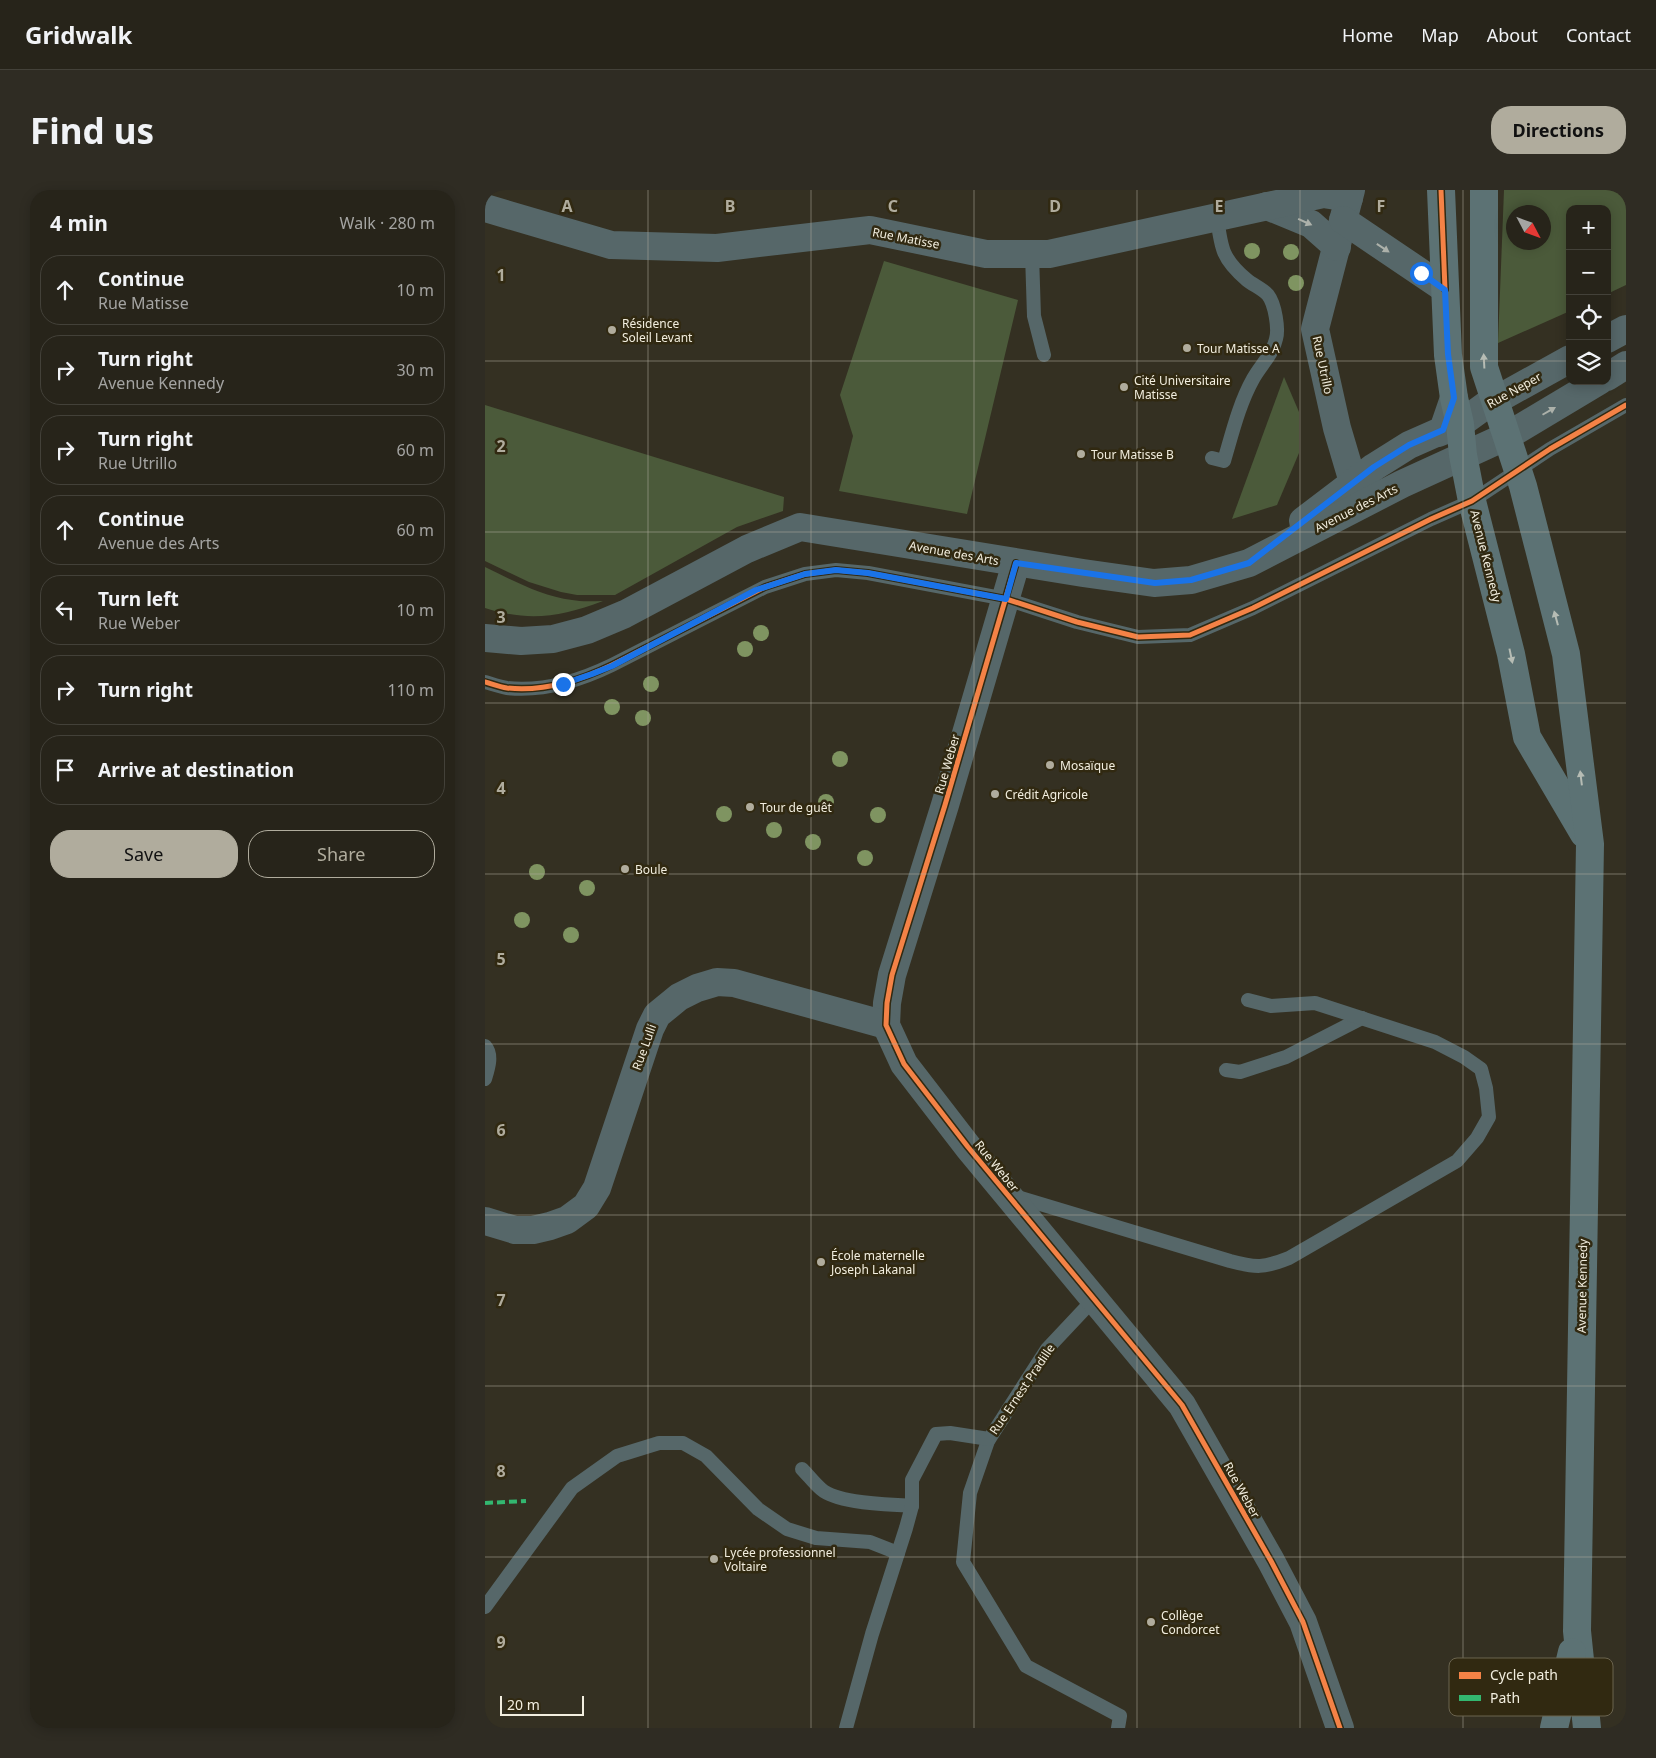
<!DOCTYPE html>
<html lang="en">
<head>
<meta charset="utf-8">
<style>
  body { margin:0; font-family:"Noto Sans",sans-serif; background:#2f2c23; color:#f1f3f6 }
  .controls { position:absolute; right:15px; top:15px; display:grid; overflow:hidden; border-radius:10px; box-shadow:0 2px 12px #0003 }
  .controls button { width:45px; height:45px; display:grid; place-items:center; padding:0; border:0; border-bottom:1px solid #434139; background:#27241a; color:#f1f3f6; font:25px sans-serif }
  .compass { position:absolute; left:1021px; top:15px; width:45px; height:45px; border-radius:50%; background:#27241a; box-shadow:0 2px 12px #0003; rotate:131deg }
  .scale { position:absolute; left:15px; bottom:12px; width:84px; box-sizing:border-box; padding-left:5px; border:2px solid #f2eedf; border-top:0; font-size:14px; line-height:18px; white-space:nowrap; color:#f2eedf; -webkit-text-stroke:4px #312911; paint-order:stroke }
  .stop { position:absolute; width:15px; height:15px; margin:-11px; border:4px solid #1a73e8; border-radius:50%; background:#fff }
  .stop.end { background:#1a73e8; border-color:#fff; box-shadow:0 1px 5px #0008 }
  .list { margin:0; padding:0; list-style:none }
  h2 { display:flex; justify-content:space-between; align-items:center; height:65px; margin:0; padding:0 20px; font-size:21px }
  h2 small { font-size:16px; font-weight:400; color:#a4a4a2 }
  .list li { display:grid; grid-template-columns:32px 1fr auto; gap:15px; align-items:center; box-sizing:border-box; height:70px; margin:0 10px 10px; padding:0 10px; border:1px solid #434139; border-radius:20px }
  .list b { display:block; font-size:19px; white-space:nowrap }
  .list p { margin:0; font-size:16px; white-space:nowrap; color:#a4a4a2 }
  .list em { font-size:16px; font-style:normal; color:#a4a4a2 }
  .actions { display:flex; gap:10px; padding:15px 20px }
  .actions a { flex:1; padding:11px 0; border:1px solid #b0ac9d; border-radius:20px; text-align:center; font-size:18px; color:#b0ac9d }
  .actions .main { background:#b0ac9d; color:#111 }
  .icon { flex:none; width:28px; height:28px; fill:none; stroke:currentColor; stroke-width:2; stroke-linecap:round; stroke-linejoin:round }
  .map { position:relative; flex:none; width:1141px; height:1538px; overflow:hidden; border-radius:20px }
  header { display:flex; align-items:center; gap:30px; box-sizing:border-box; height:70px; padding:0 25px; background:#27241a; border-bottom:1px solid #434139 }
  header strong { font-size:24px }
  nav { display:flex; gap:28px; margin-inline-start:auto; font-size:18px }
  .intro { display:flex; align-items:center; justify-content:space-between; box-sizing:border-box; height:120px; padding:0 30px }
  h1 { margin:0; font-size:35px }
  .button { padding:12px 22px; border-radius:20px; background:#b0ac9d; color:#111; font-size:18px; font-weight:700 }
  main { display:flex; gap:30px; padding:0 30px }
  aside { flex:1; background:#27241a; border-radius:20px; box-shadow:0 2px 12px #0003 }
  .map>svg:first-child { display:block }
  .green { fill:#4b5a3a; fill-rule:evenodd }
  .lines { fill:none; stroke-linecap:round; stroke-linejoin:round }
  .service { stroke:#566769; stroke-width:14 }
  .minor { stroke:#566769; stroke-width:28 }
  .secondary { stroke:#5c7274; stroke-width:28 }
  .quiet { stroke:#33b770; stroke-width:4; stroke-dasharray:8 4; stroke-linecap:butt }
  .cycleway-casing { stroke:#312911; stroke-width:8 }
  .cycleway { stroke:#f48246; stroke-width:5 }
  .tree { fill:#7f9461 }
  .oneway { fill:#acb1aa }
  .oneway2 { fill:#b6bcb4 }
  .route { stroke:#1a73e8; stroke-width:6 }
  .grid { fill:none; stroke:#b0ac9d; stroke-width:1; stroke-opacity:0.55 }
  .poi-dot { fill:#b0ac9d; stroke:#312911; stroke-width:2 }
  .labels { text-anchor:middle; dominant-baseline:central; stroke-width:5; stroke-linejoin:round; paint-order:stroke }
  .street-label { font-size:12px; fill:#f2eedf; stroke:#312911 }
  .poi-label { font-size:12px; fill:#f2eedf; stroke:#312911; text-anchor:start }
  .key { fill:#312911; stroke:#6b644f; stroke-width:1 }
  .key-label { font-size:14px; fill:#f2eedf }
  .grid-label { font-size:16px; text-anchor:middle; font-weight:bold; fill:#b0ac9d; stroke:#312911; stroke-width:5; stroke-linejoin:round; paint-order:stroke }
</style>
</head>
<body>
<header>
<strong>Gridwalk</strong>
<nav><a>Home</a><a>Map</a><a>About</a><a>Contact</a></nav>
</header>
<div class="intro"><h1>Find us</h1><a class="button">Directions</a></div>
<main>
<aside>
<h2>4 min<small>Walk · 280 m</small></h2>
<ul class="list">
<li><svg class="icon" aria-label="ahead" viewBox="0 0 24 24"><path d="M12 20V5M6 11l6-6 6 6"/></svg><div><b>Continue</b><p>Rue Matisse</p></div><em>10 m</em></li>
<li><svg class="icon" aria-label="right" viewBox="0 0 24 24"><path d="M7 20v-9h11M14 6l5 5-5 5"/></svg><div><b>Turn right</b><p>Avenue Kennedy</p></div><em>30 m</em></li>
<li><svg class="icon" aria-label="right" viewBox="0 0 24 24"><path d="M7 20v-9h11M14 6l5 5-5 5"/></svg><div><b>Turn right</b><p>Rue Utrillo</p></div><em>60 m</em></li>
<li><svg class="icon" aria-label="ahead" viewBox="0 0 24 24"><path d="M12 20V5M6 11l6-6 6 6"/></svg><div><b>Continue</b><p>Avenue des Arts</p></div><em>60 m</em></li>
<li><svg class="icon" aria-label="left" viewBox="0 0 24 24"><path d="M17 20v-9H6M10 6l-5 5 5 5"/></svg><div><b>Turn left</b><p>Rue Weber</p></div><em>10 m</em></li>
<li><svg class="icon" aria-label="right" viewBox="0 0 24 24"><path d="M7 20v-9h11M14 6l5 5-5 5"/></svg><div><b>Turn right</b></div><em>110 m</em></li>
<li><svg class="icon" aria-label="arrive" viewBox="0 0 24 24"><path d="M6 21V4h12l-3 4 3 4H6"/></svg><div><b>Arrive at destination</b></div></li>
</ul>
<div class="actions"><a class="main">Save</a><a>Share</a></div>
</aside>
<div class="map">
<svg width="1141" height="1538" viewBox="0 0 1141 1538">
  <rect width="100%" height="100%" fill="#343022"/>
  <g class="green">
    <path d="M1019,0H1141V95L1122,104V19H1085V121L1013,153ZM1028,22H1058V52H1028Z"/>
    <polygon points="399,71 533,110 482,324 354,301 368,246 355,205"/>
    <polygon points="799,187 814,222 814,263 792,315 747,329"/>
    <polygon points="0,215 299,307 298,321 252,337 130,405 92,405 76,402 44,392 0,371"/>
    <path d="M0,377C27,390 56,406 87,410C97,412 108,411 118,411C75,427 44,432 0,418Z"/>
  </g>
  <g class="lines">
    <g class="service">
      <polyline points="547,64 549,126 559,165"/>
      <path d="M727,268L739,271C747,244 754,214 768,189C775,176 788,164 791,149C794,139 790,114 783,105C778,99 768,95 762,90C737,69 736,58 732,27"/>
      <path d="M0,492C7,494 15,497 22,498C59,502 94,491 127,475L280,397L320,384L351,380L383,383L521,409L592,432L653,447L705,445L768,418L946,329L987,311L1065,259L1141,215"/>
      <path d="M0,856C8,865 3,879 0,889"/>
      <polyline points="741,880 755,882 801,867 877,828"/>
      <path d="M529,1006L745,1071C771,1078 779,1078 804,1068L972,971L992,948L1004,927L1001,898L996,879L979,867L950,852L830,813L786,816L763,810"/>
      <polyline points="609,1109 562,1159 503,1251 485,1303 478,1372 541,1476 635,1526 633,1538"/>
      <path d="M317,1279C323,1285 329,1293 336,1299C353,1314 405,1314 427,1316"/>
      <polyline points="0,1417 87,1298 132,1266 174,1253 198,1253 221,1266 273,1319 302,1339 331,1348 385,1352 413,1363"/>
      <polyline points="361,1538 387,1444 421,1338 427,1316 427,1290 451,1244 465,1243 504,1249"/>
    </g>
    <g class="minor">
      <polyline points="866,0 830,139 852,238 868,292"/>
      <polyline points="782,16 826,34 852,57"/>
      <polyline points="0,18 126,55 232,58 385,40 501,64 564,64 838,4 864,8"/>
      <polyline points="858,30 960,99"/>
      <polyline points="1122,149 1141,139"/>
      <polyline points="1122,187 1141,175"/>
      <polyline points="953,243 975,234 1008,210 1020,205 1085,169"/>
      <polyline points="818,331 889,277 924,255 958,240 969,208"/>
      <polyline points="531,373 460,615 407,785 402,813 401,835 419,874 483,957 697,1215 786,1371 818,1432 855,1538"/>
      <polyline points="0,448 36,451 68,449 102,440 140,424 262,359 315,337 598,383 669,393 706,390 764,373 917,294 1022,246 1114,191"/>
      <polyline points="0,1031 30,1040 48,1040 65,1036 82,1030 101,1016 112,998 165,839 172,825 194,807 212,798 232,792 249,793 401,835"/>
    </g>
    <g class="secondary">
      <polyline points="956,0 963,165 969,208 975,234 978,265 987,311 1026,464 1042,547 1099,644"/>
      <polyline points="999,0 999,177 1038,296 1081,464 1105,654 1092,1441 1102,1538"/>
      <polyline points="1069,1538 1087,1462"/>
    </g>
    <polyline class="quiet" points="0,1313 41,1311"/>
    <g class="cycleway-casing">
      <g id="cycleway">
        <polyline points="956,0 960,99"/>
        <polyline points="531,373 460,615 407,785 402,813 401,835 419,874 483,957 697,1215 786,1371 818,1432 855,1538"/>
        <path d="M0,492C7,494 15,497 22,498C59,502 94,491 127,475L280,397L320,384L351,380L383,383L521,409L592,432L653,447L705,445L768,418L946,329L987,311L1065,259L1141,215"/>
      </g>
    </g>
    <use href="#cycleway" class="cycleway"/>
  </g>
  <g class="tree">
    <circle cx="767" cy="61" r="8"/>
    <circle cx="806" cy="62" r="8"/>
    <circle cx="811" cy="93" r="8"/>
    <circle cx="276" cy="443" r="8"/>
    <circle cx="260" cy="459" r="8"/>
    <circle cx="166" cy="494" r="8"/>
    <circle cx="127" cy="517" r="8"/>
    <circle cx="158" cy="528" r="8"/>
    <circle cx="355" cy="569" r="8"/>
    <circle cx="341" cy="612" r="8"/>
    <circle cx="239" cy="624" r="8"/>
    <circle cx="393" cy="625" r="8"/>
    <circle cx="289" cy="640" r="8"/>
    <circle cx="328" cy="652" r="8"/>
    <circle cx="380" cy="668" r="8"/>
    <circle cx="52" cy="682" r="8"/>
    <circle cx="102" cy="698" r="8"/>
    <circle cx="37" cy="730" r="8"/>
    <circle cx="86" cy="745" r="8"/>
  </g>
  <defs><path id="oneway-solid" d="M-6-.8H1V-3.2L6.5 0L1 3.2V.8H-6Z" transform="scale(1.25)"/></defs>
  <g class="oneway">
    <use href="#oneway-solid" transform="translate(820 32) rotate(24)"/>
    <use href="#oneway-solid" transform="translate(898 58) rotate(34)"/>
    <use href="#oneway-solid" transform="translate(1064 221) rotate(-30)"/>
  </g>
  <g class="oneway2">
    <use href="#oneway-solid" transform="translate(999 171) rotate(-93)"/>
    <use href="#oneway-solid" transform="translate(1071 428) rotate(-105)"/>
    <use href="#oneway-solid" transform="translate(1026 466) rotate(78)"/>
    <use href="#oneway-solid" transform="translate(1096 588) rotate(-97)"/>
  </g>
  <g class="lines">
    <polyline class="route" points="78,494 107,484 127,476 271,400 320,384 351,380 383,383 521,409 531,373 670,393 706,390 764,373 889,277 924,255 958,240 969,208 963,164 960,100 936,83"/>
  </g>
  <path class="grid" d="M163,0V1538M326,0V1538M489,0V1538M652,0V1538M815,0V1538M978,0V1538M0,171H1085M1122,171H1141M0,342H1141M0,513H1141M0,684H1141M0,854H1141M0,1025H1141M0,1196H1141M0,1367H1141"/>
  <g class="poi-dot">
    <circle cx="127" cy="140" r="5"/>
    <circle cx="702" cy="158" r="5"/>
    <circle cx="639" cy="197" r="5"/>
    <circle cx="596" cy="264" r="5"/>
    <circle cx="565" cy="575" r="5"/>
    <circle cx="510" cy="604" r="5"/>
    <circle cx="265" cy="617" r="5"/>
    <circle cx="140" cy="679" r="5"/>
    <circle cx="336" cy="1072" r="5"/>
    <circle cx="229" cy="1369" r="5"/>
    <circle cx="666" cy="1432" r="5"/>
  </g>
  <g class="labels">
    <g class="street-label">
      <text transform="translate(421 48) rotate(11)">Rue Matisse</text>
      <text transform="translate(838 175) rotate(78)">Rue Utrillo</text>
      <text transform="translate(1029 200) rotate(-29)">Rue Neper</text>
      <text transform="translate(871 318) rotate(-27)">Avenue des Arts</text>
      <text transform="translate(469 363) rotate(10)">Avenue des Arts</text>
      <text transform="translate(1001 366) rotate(76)">Avenue Kennedy</text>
      <text transform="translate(462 574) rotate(-74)">Rue Weber</text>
      <text transform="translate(159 857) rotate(-70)">Rue Lulli</text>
      <text transform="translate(512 976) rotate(51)">Rue Weber</text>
      <text transform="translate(1097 1096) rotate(-89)">Avenue Kennedy</text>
      <text transform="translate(537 1199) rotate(-56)">Rue Ernest Pradille</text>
      <text transform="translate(757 1300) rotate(61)">Rue Weber</text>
    </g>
    <g class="poi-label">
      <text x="137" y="133">Résidence<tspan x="137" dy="14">Soleil Levant</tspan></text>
      <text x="712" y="158">Tour Matisse A</text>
      <text x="649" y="190">Cité Universitaire<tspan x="649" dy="14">Matisse</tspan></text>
      <text x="606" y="264">Tour Matisse B</text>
      <text x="575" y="575">Mosaïque</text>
      <text x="520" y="604">Crédit Agricole</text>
      <text x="275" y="617">Tour de guêt</text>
      <text x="150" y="679">Boule</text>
      <text x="346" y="1065">École maternelle<tspan x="346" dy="14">Joseph Lakanal</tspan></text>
      <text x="239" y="1362">Lycée professionnel<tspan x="239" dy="14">Voltaire</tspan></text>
      <text x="676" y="1425">Collège<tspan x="676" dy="14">Condorcet</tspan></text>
    </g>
  </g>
  <rect x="964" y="1468" width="164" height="58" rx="8" class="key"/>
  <rect x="974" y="1482" width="22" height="7" fill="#f48246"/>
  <rect x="974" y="1505" width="22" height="6" fill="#33b770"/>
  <g class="key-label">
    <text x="1005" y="1490">Cycle path</text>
    <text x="1005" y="1513">Path</text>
  </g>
  <g class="grid-label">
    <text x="82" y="22">A</text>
    <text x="245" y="22">B</text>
    <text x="408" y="22">C</text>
    <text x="570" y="22">D</text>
    <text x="734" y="22">E</text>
    <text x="896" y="22">F</text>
    <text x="16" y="91">1</text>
    <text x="16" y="262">2</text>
    <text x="16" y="433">3</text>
    <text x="16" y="604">4</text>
    <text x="16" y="775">5</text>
    <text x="16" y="946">6</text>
    <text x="16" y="1116">7</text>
    <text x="16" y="1287">8</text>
    <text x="16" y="1458">9</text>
  </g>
</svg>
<div class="controls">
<button>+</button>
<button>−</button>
<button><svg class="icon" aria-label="locate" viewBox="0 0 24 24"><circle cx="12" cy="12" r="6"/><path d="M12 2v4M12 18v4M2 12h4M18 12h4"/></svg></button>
<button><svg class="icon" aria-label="layers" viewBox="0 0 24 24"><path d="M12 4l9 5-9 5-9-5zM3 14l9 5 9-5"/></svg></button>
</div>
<svg class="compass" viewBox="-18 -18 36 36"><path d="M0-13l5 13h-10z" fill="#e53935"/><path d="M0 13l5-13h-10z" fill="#a4a4a2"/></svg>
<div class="scale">20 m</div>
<div class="stop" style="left:936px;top:83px"></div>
<div class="stop end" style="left:78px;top:494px"></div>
</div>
</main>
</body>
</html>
